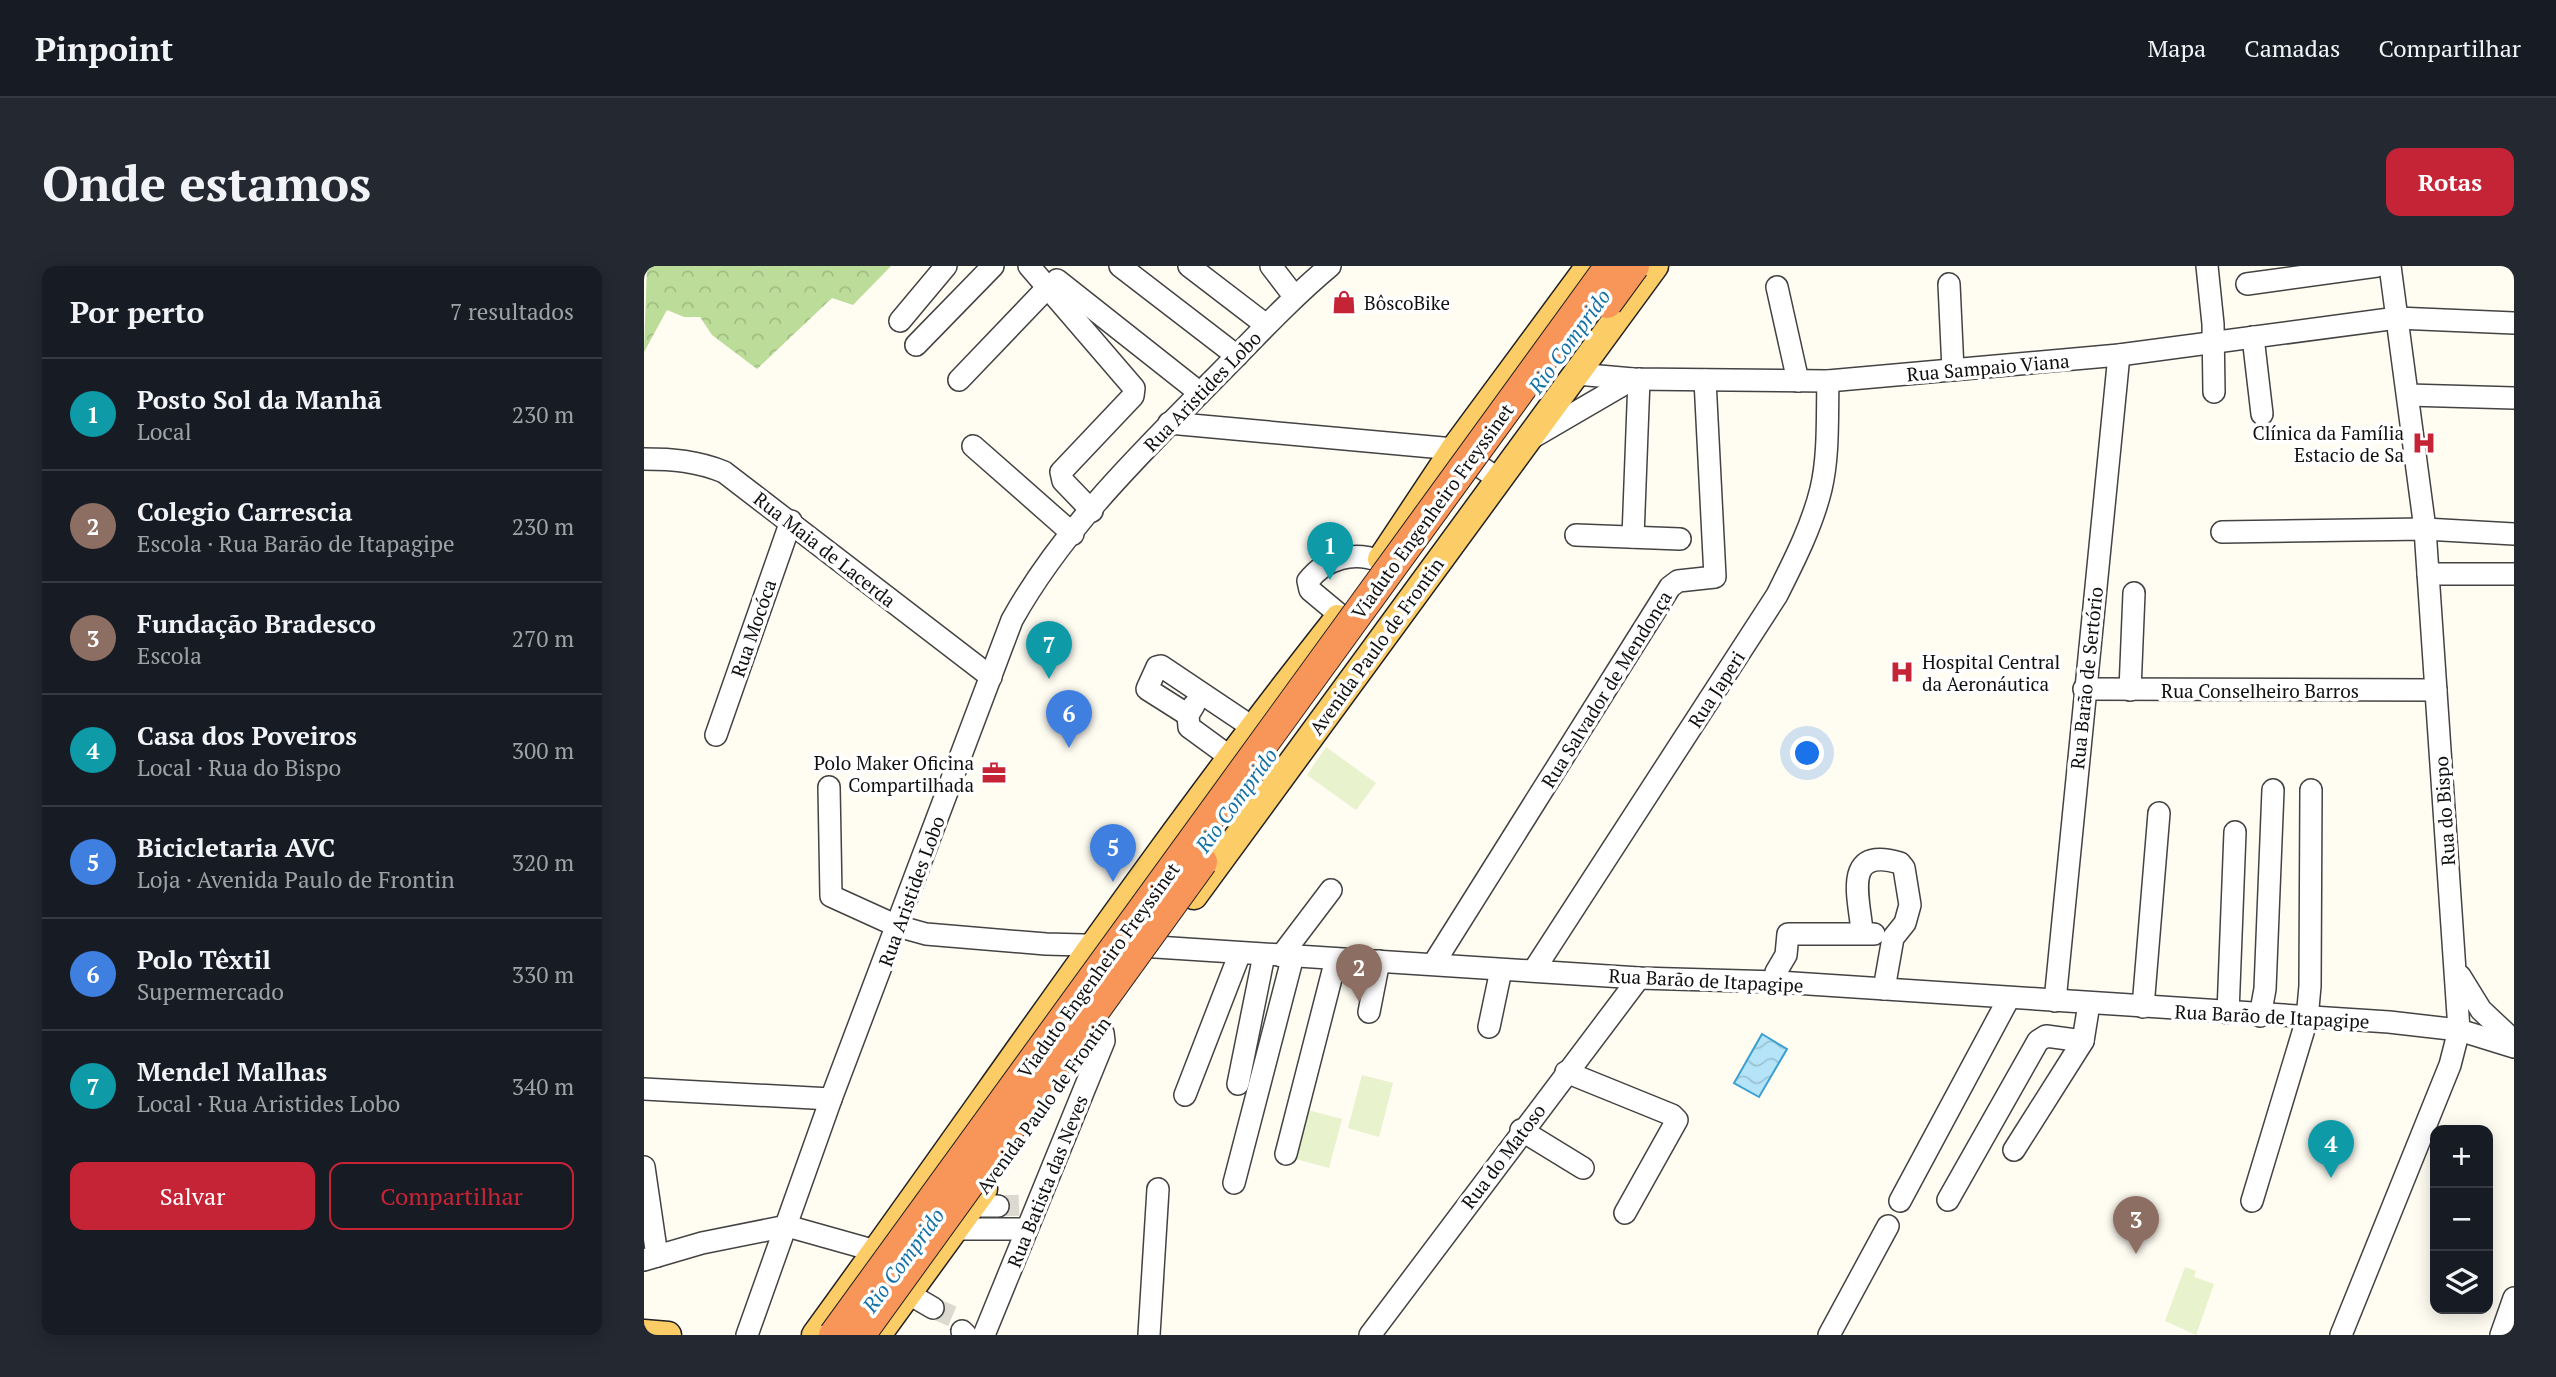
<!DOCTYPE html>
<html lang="pt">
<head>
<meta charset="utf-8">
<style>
  body { margin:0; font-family:"PT Serif",serif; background:#242831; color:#f1f3f6 }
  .controls { position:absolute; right:21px; bottom:21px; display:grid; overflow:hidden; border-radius:14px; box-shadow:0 4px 18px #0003 }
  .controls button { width:63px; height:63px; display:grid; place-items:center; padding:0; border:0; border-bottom:2px solid #363941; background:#171b24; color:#f1f3f6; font:35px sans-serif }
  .you { position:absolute; left:1164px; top:488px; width:24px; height:24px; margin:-18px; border:5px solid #fff; border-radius:50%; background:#1a73e8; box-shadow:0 0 0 10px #1a73e833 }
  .badge { display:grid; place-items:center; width:46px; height:46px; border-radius:50%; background:#c52336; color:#fff; font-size:23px; font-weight:700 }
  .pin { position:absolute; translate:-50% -58px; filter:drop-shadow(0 2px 4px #0008) }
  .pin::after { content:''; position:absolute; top:37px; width:24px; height:21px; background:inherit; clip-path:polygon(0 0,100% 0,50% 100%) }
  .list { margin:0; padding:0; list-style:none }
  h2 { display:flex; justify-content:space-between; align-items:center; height:91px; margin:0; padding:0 28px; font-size:30px }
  h2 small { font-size:23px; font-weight:400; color:#9ea1a6 }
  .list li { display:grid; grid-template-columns:46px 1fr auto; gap:21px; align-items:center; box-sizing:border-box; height:112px; padding:0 28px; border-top:2px solid #363941 }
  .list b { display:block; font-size:26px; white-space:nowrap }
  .list p { margin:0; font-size:23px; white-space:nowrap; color:#9ea1a6 }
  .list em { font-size:23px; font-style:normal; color:#9ea1a6 }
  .actions { display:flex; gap:14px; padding:21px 28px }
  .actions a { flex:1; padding:16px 0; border:2px solid #c52336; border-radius:14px; text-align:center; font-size:24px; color:#c52336 }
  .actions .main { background:#c52336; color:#fff }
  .icon { flex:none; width:38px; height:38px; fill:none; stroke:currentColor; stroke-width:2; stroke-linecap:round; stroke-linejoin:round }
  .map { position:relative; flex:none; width:1870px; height:1069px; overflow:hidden; border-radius:14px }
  header { display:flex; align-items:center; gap:42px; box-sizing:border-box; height:98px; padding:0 35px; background:#171b24; border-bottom:2px solid #363941 }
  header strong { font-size:33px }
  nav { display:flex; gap:38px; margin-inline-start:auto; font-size:24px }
  .intro { display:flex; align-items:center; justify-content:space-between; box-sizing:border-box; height:168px; padding:0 42px }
  h1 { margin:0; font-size:49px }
  .button { padding:18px 32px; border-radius:14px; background:#c52336; color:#fff; font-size:24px; font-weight:700 }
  main { display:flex; gap:42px; padding:0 42px }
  aside { flex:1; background:#171b24; border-radius:14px; box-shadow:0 4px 18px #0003 }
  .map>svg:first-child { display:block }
  .forest { fill:url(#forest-crowns) }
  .pitch { fill:#e8f2cc }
  .water { fill:url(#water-waves); stroke:#3aa0d1; stroke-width:2 }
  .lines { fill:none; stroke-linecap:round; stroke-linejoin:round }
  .minor-tunnel { stroke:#dbd9d0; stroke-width:21; stroke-dasharray:21 10; stroke-linecap:butt }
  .minor-casing { stroke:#434343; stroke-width:24 }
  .major-casing { stroke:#212121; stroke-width:29 }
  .minor { stroke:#fff; stroke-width:21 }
  .major { stroke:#fccc66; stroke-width:26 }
  .highway-bridge-casing { stroke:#212121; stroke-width:32; stroke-linecap:butt }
  .highway-bridge { stroke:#f89558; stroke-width:30 }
  .labels { text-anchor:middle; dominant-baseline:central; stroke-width:7; stroke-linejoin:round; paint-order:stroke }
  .poi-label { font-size:19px; fill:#101010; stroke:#fff; text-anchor:start }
  .street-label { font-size:19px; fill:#101010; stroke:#fff }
  .water-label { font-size:21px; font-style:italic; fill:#1471a6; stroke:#fff }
</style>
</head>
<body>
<header>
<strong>Pinpoint</strong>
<nav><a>Mapa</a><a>Camadas</a><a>Compartilhar</a></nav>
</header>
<div class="intro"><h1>Onde estamos</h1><a class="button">Rotas</a></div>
<main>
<aside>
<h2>Por perto<small>7 resultados</small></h2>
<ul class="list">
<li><span class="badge" style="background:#0f9aa8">1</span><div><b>Posto Sol da Manhã</b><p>Local</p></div><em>230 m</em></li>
<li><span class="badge" style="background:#8d6e63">2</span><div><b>Colegio Carrescia</b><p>Escola · Rua Barão de Itapagipe</p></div><em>230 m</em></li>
<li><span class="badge" style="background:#8d6e63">3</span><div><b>Fundação Bradesco</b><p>Escola</p></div><em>270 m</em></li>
<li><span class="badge" style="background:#0f9aa8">4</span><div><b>Casa dos Poveiros</b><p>Local · Rua do Bispo</p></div><em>300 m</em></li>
<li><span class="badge" style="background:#3f7fe0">5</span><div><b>Bicicletaria AVC</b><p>Loja · Avenida Paulo de Frontin</p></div><em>320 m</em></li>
<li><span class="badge" style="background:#3f7fe0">6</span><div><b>Polo Têxtil</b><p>Supermercado</p></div><em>330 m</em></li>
<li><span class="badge" style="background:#0f9aa8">7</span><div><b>Mendel Malhas</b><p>Local · Rua Aristides Lobo</p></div><em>340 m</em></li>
</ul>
<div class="actions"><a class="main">Salvar</a><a>Compartilhar</a></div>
</aside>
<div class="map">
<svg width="1870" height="1069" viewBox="0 0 1870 1069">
  <defs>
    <pattern id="forest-crowns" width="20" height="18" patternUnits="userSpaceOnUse" patternTransform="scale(1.75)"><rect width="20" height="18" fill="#bcdd99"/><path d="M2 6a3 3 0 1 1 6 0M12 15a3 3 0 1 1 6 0" fill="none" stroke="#a1bd83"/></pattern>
    <pattern id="water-waves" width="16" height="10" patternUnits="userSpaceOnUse" patternTransform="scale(1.75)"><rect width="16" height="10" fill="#b5e4f8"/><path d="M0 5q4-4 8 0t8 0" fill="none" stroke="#9bc3d4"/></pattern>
  </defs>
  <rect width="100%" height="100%" fill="#fffcf2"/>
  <polygon class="forest" points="3,0 247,0 209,39 188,32 113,103 68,69 56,51 40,51 23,44 0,86"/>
  <g class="pitch">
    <polygon points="682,481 732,517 712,544 663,509"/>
    <polygon points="718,809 749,817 735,871 704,862"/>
    <polygon points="660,843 698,853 685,902 648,892"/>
    <polygon points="1541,1001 1552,1005 1550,1011 1570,1018 1552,1069 1521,1055"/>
  </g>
  <polygon class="water" points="1118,768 1143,783 1115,831 1090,817"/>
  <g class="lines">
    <g class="minor-tunnel">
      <polyline points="354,940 379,939"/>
      <polyline points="289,1042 310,1051 318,1065"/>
    </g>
    <g class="minor-casing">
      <g id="minor">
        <polyline points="385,0 490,122 489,130 417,206 419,215 448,245"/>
        <polyline points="476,0 593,90"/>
        <polyline points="545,0 622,59"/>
        <polyline points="627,0 650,30"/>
        <polyline points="1563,0 1569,58 1570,126"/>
        <polyline points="413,14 556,127"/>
        <polyline points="1305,18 1309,104"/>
        <polyline points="1603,18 1733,0"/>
        <polyline points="1133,21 1154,115"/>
        <polyline points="256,55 302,0"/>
        <polyline points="1609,71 1618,148"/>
        <polyline points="272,79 349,0"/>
        <polyline points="933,108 989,113 1184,115 1475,89 1753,52 1870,57"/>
        <polyline points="315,114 404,21"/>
        <polyline points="1764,129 1870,132"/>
        <polyline points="525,157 810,183 853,212"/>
        <polyline points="886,173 989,113"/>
        <polyline points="329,180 429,268"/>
        <path d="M0,193C29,193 53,195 80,206L347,411"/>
        <polyline points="1578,266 1781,263 1870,268"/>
        <polyline points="932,269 1036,273"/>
        <polyline points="989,271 995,113"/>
        <polyline points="1784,308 1870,308"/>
        <path d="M696,349L666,324L664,315C682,292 709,285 736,295"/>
        <polyline points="1440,423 1792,424"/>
        <polyline points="1486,424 1490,327"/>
        <polyline points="550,439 544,449 545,461 586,491"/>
        <polyline points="544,449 503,423 513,401 517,400 608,461"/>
        <polyline points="72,469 147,255"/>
        <polyline points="185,521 187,630 253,660 282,668 402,678 512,681 995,712 1134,716 1745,756 1815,764 1870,781"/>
        <path d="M1218,665C1215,631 1198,580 1256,597L1260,602L1266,639L1261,657L1249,672L1240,723"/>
        <polyline points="637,690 687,624"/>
        <polyline points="790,697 1026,321 1034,315 1071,311 1061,114"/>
        <path d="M890,704L1133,329C1150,295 1168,260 1177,223C1185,189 1183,151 1184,115"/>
        <polyline points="1816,710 1837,744 1870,775"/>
        <polyline points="1134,716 1132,706 1142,689 1144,668 1230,668"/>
        <polyline points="1411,735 1475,89"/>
        <polyline points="1499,741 1515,547"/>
        <polyline points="725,746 735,695"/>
        <polyline points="1584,747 1591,566"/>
        <polyline points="1616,750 1621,723 1629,524"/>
        <polyline points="845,761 857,704"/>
        <polyline points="922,806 1028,849 1033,854 981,947"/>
        <polyline points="594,818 620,689"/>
        <polyline points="0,823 187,833"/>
        <polyline points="541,829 596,687"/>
        <polyline points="877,864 939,902"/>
        <polyline points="1370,884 1439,775 1445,738"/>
        <polyline points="642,888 692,693"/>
        <polyline points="0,901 13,990"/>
        <polyline points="590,917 649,690"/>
        <polyline points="1304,934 1394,775 1402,770 1439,775"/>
        <polyline points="1256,935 1365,732"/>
        <polyline points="1608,935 1663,753 1666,720 1667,524"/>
        <polyline points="327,940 354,940"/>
        <polyline points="312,963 383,963"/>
        <polyline points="0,994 58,977 143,960 232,985"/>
        <polyline points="265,1028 289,1042"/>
        <polyline points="318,1065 322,1069"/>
        <path d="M103,1069L187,833L368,354C418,264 496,188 567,116C607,76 643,36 686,0"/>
        <polyline points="340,1069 460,775 459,767 455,761"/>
        <polyline points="505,1069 514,923"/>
        <polyline points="726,1069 995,712"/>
        <polyline points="1185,1069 1244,960"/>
        <polyline points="1697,1069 1806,799 1815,764 1781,263 1746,0"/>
        <polyline points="1857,1069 1870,1032"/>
      </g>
    </g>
    <g class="major-casing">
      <g id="major">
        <polyline points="737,293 810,183 945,0"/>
        <polyline points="550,630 1011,0"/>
        <polyline points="0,1067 24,1069"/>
        <path d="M171,1069C345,830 510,584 694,352"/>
        <polyline points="234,1069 340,923"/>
      </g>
    </g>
    <use href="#minor" class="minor"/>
    <use href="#major" class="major"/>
    <g class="highway-bridge-casing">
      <g id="highway-bridge">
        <polyline points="963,37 990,0"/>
        <polyline points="190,1069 966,0"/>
        <polyline points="216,1069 558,596"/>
      </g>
    </g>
    <use href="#highway-bridge" class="highway-bridge"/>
  </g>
  <defs>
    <g id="shop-bare" transform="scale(1.89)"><path d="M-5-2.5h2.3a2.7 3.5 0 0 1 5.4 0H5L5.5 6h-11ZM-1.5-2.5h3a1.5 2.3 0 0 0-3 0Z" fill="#c52336" stroke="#fff" stroke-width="2.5" paint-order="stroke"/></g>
    <g id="hospital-bare" transform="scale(1.89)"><path d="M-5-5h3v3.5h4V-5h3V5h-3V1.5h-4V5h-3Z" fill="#c52336" stroke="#fff" stroke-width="2.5" paint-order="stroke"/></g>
    <g id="office-bare" transform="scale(1.89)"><path d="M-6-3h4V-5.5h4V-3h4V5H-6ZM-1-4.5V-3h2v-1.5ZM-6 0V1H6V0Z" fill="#c52336" stroke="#fff" stroke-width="2.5" paint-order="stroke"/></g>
  </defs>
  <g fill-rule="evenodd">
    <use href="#shop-bare" x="700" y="36"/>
    <use href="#hospital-bare" x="1780" y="177"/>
    <use href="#hospital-bare" x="1258" y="406"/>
    <use href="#office-bare" x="350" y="507"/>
  </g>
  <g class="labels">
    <g class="poi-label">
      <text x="720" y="36">BôscoBike</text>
      <text x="1760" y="166" text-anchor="end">Clínica da Família<tspan x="1760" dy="22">Estacio de Sa</tspan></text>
      <text x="1278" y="395">Hospital Central<tspan x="1278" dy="22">da Aeronáutica</tspan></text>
      <text x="330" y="496" text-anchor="end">Polo Maker Oficina<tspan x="330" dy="22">Compartilhada</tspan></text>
    </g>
    <g class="street-label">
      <text transform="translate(1344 101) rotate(-5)">Rua Sampaio Viana</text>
      <text transform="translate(558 125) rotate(-46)">Rua Aristides Lobo</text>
      <text transform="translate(788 245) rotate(-54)">Viaduto Engenheiro Freyssinet</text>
      <text transform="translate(181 283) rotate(38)">Rua Maia de Lacerda</text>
      <text transform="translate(109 362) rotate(-71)">Rua Mocóca</text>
      <text transform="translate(732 380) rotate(-54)">Avenida Paulo de Frontin</text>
      <text transform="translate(1442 412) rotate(-84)">Rua Barão de Sertório</text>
      <text transform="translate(962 423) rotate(-58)">Rua Salvador de Mendonça</text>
      <text transform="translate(1072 423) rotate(-57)">Rua Japeri</text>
      <text x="1616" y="424">Rua Conselheiro Barros</text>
      <text transform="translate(1800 545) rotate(-94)">Rua do Bispo</text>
      <text transform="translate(267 625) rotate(-70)">Rua Aristides Lobo</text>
      <text transform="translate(454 704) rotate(-54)">Viaduto Engenheiro Freyssinet</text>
      <text transform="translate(1062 714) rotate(3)">Rua Barão de Itapagipe</text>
      <text transform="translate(1628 750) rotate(3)">Rua Barão de Itapagipe</text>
      <text transform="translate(399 839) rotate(-54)">Avenida Paulo de Frontin</text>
      <text transform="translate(859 890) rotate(-53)">Rua do Matoso</text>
      <text transform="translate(403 915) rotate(-68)">Rua Batista das Neves</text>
    </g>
    <g class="water-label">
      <text transform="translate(925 75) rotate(-54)">Rio Comprido</text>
      <text transform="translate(592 534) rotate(-54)">Rio Comprido</text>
      <text transform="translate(259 994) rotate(-54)">Rio Comprido</text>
    </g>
  </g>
</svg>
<div class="controls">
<button>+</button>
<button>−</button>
<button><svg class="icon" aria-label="layers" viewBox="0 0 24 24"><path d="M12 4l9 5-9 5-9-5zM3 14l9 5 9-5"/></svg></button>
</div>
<div class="you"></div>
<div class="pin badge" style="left:686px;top:314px;background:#0f9aa8">1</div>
<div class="pin badge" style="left:715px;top:736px;background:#8d6e63">2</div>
<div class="pin badge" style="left:1492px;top:988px;background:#8d6e63">3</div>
<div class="pin badge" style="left:1687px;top:912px;background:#0f9aa8">4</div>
<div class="pin badge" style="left:469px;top:616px;background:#3f7fe0">5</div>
<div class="pin badge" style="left:425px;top:482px;background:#3f7fe0">6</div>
<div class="pin badge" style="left:405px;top:413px;background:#0f9aa8">7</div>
</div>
</main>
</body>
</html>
